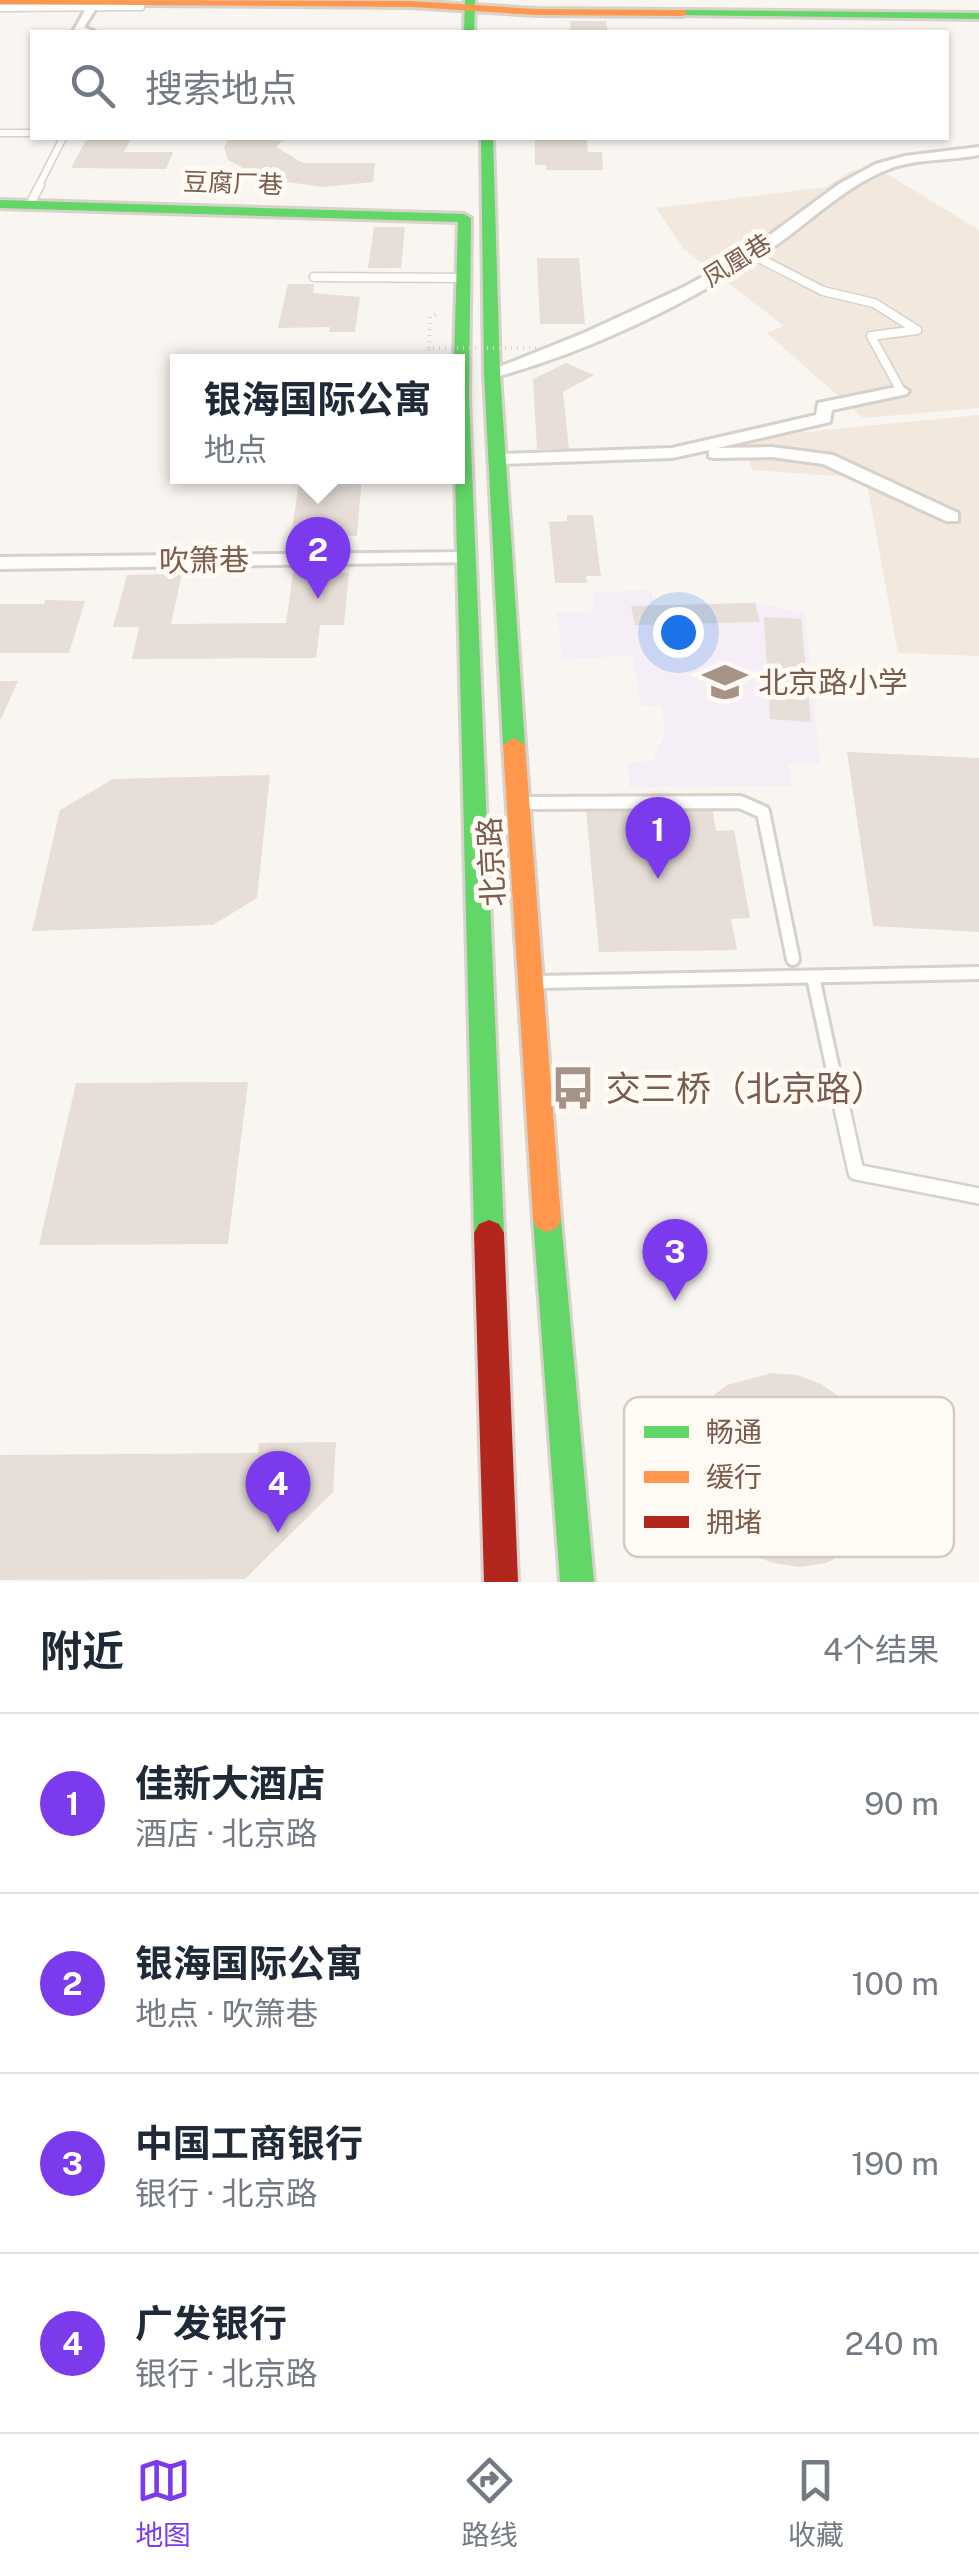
<!DOCTYPE html>
<html lang="zh">
<head>
<meta charset="utf-8">
<style>
  body { margin:0; font-family:"Public Sans","Noto Sans SC",sans-serif; background:#f6f6f7; color:#1f2937 }
  .you { position:absolute; left:678px; top:632px; width:35px; height:35px; margin:-25px; border:8px solid #fff; border-radius:50%; background:#1a73e8; box-shadow:0 0 0 15px #1a73e833 }
  .badge { display:grid; place-items:center; width:65px; height:65px; border-radius:50%; background:#7c3aed; color:#fff; font-size:32px; font-weight:700 }
  .pin { position:absolute; translate:-50% -82px; filter:drop-shadow(0 2px 5px #0008) }
  .pin::after { content:''; position:absolute; top:52px; width:35px; height:30px; background:inherit; clip-path:polygon(0 0,100% 0,50% 100%) }
  .popup { position:absolute; left:170px; top:354px; width:295px; height:130px; box-sizing:border-box; display:grid; place-content:center; border-radius:0px; background:#fff; filter:drop-shadow(0 2px 8px #0005); font-size:32px; white-space:nowrap; color:#747a83 }
  .popup b { font-size:38px; color:#1f2937 }
  .popup::after { content:''; position:absolute; left:50%; top:100%; margin-left:-20px; border:20px solid transparent; border-top-color:#fff }
  .list { margin:0; padding:0; list-style:none }
  h2 { display:flex; justify-content:space-between; align-items:center; height:130px; margin:0; padding:0 40px; font-size:42px }
  h2 small { font-size:32px; font-weight:400; color:#747a83 }
  .list li { display:grid; grid-template-columns:65px 1fr auto; gap:30px; align-items:center; box-sizing:border-box; height:180px; padding:0 40px; border-top:2px solid #e0e1e3 }
  .list b { display:block; font-size:38px; white-space:nowrap }
  .list p { margin:0; font-size:32px; white-space:nowrap; color:#747a83 }
  .list em { font-size:32px; font-style:normal; color:#747a83 }
  .icon { flex:none; width:55px; height:55px; fill:none; stroke:currentColor; stroke-width:2; stroke-linecap:round; stroke-linejoin:round }
  .map { position:relative; flex:none; width:979px; height:1582px; overflow:hidden }
  .search { position:absolute; background:#fff; box-shadow:0 2px 8px #0004; left:30px; right:30px; top:30px; height:110px; display:flex; align-items:center; gap:25px; box-sizing:border-box; padding:0 35px; border-radius:0px; color:#747a83; font-size:38px }
  .sheet { height:850px; background:#fff }
  nav { display:flex; justify-content:space-around; align-items:center; box-sizing:border-box; height:140px; border-top:2px solid #e0e1e3; background:#fff; font-size:28px; color:#747a83 }
  nav a { display:grid; justify-items:center; gap:5px }
  nav .on { color:#7c3aed }
  .map>svg:first-child { display:block }
  .residential { fill:#f2e8de }
  .education { fill:#f6eef6 }
  .building { fill:#e6ded7 }
  .lines { fill:none; stroke-linecap:round; stroke-linejoin:round }
  .lane-far3-casing { stroke:#d7d1cb; stroke-width:9 }
  .lane-far2-casing { stroke:#d7d1cb; stroke-width:11 }
  .lane-far1-casing { stroke:#d7d1cb; stroke-width:18 }
  .lane-casing { stroke:#d7d1cb; stroke-width:20 }
  .street-casing { stroke:#d7d1cb; stroke-width:6 }
  .fast-casing { stroke:#d9d2cb; stroke-width:6 }
  .slow-casing { stroke:#d9d2cb; stroke-width:6 }
  .jam-casing { stroke:#d9d2cb; stroke-width:6 }
  .path { stroke:#dcd5d0; stroke-width:4; stroke-dasharray:1 5; stroke-linecap:butt }
  .lane-far3 { stroke:#fefefd; stroke-width:6 }
  .lane-far2 { stroke:#fefefd; stroke-width:8 }
  .lane-far1 { stroke:#fefefd; stroke-width:12 }
  .lane { stroke:#fefefd; stroke-width:15 }
  .street { fill:#fefefd; fill-rule:evenodd }
  .fast { fill:#63d668; fill-rule:evenodd }
  .slow { fill:#ff974d; fill-rule:evenodd }
  .jam { fill:#b3261e; fill-rule:evenodd }
  .path-bridge { stroke:#dcd5d0; stroke-width:4; stroke-dasharray:1 5; stroke-linecap:butt }
  .labels { text-anchor:middle; dominant-baseline:central; stroke-width:10; stroke-linejoin:round; paint-order:stroke }
  .far-street-label { font-size:25px; fill:#7a5c4d; stroke:#fffaf3 }
  .street-label { font-size:30px; fill:#7a5c4d; stroke:#fffaf3 }
  .poi-label { font-size:30px; fill:#7a5c4d; stroke:#fffaf3; text-anchor:start }
  .near-poi-label { font-size:35px; fill:#7a5c4d; stroke:#fffaf3; text-anchor:start }
  .key { fill:#fffaf3; stroke:#d7cbc1; stroke-width:2.5 }
  .key-label { font-size:28px; fill:#7a5c4d }
</style>
</head>
<body>
<div class="map">
<svg width="979" height="1582" viewBox="0 0 979 1582">
  <rect width="100%" height="100%" fill="#f9f5f0"/>
  <g class="residential">
    <polygon points="853,170 889,175 979,230 979,408 863,418 767,333 784,326 684,249 656,208 826,187"/>
    <polygon points="979,415 979,656 898,653 866,478 752,470 744,438"/>
  </g>
  <polygon class="education" points="651,590 654,605 754,602 805,614 820,763 788,763 791,786 630,788 627,763 653,760 665,735 662,707 640,705 633,655 562,660 557,612 591,612 596,592"/>
  <g class="building">
    <polygon points="570,21 606,21 608,32 571,32"/>
    <polygon points="87,138 131,138 124,152 173,152 166,169 71,168"/>
    <polygon points="228,138 285,138 276,147 303,163 375,163 373,182 324,187 264,179 228,160 224,148"/>
    <polygon points="535,138 587,138 588,152 602,152 603,170 546,170 546,165 535,165"/>
    <polygon points="374,227 405,227 401,268 368,268"/>
    <polygon points="537,258 579,258 585,324 540,324"/>
    <polygon points="288,284 314,284 313,293 360,297 355,332 329,332 330,327 278,328"/>
    <polygon points="566,363 594,375 563,392 569,449 537,449 533,379"/>
    <polygon points="300,476 362,476 357,536 291,536"/>
    <polygon points="567,515 593,515 601,576 586,576 587,583 555,583 549,522 567,521"/>
    <polygon points="293,573 349,573 344,625 320,625 316,658 132,659 139,627 113,627 127,575 182,574 171,624 286,623"/>
    <polygon points="45,600 85,601 69,653 0,653 0,604 44,604"/>
    <polygon points="755,603 760,622 635,625 631,606"/>
    <polygon points="764,617 801,619 811,722 770,719"/>
    <polygon points="0,681 18,681 1,719 0,719"/>
    <polygon points="847,752 979,758 979,932 873,926"/>
    <polygon points="270,775 257,898 213,925 32,931 60,810 113,779"/>
    <polygon points="712,807 716,831 734,830 750,918 731,919 737,950 599,952 586,808"/>
    <polygon points="248,1082 228,1244 39,1245 76,1083"/>
    <polygon points="772,1373 797,1375 821,1384 843,1399 876,1440 883,1465 885,1490 880,1515 867,1536 849,1552 826,1563 800,1567 773,1563 747,1553 724,1536 705,1515 693,1491 687,1465 688,1441 696,1418 709,1399 727,1385"/>
    <polygon points="336,1442 333,1492 245,1579 0,1580 0,1455 258,1453 259,1443"/>
  </g>
  <g class="lines">
    <g class="lane-far3-casing">
      <g id="lane-far3">
        <polyline points="0,8 141,7"/>
        <polyline points="0,133 32,133"/>
        <polyline points="38,187 63,138"/>
      </g>
    </g>
    <g class="lane-far2-casing">
      <g id="lane-far2">
        <polyline points="30,204 40,185"/>
        <polyline points="753,255 823,291 874,303 917,330 871,336 901,391"/>
        <polyline points="314,277 463,278"/>
      </g>
    </g>
    <g class="lane-far1-casing">
      <g id="lane-far1">
        <polyline points="522,803 740,802 763,812 793,959"/>
        <polyline points="813,977 840,1102"/>
        <polyline points="538,982 979,973"/>
      </g>
    </g>
    <g class="lane-casing">
      <polyline id="lane" points="840,1099 856,1172 979,1196"/>
    </g>
    <g class="street-casing">
      <g id="street">
        <polygon points="88,5 97,7 84,27 95,32 74,30"/>
        <path d="M979,147V155C949,161 917,158 889,169C840,188 806,227 763,254C682,307 585,353 492,378L484,373L584,333L684,287L744,254L839,184L876,164L905,156Z"/>
        <polygon points="901,386 909,391 907,394 832,410 830,422 717,448 772,447 833,455 958,513 958,521 946,521 823,464 772,457 715,458 709,457 709,450 672,458 498,464 489,459 498,454 672,448 816,415 818,403"/>
        <polygon points="468,552 475,554 475,562 0,569 0,557"/>
      </g>
    </g>
    <g class="fast-casing">
      <g id="fast">
        <polygon points="465,0 475,0 474,32 464,32"/>
        <polygon points="683,10 979,13 979,19 679,15"/>
        <polygon points="481,138 493,138 500,373 525,745 514,752 503,745 484,373"/>
        <polygon points="0,200 464,214 471,218 469,398 504,1233 499,1242 489,1246 479,1242 474,1233 455,476 458,476 458,362 454,362 458,222 0,208"/>
        <polygon points="547,1206 557,1210 561,1219 594,1582 560,1582 533,1219 537,1210"/>
      </g>
    </g>
    <g class="slow-casing">
      <g id="slow">
        <polygon points="0,0 411,1 536,9 683,10 688,13 683,16 536,15 411,7 0,4"/>
        <polygon points="514,738 525,745 561,1219 557,1228 547,1232 537,1228 533,1219 503,745"/>
      </g>
    </g>
    <g class="jam-casing">
      <polygon id="jam" points="489,1220 499,1224 504,1233 518,1582 484,1582 474,1233 479,1224"/>
    </g>
    <polyline class="path" points="429,348 430,317 437,314"/>
    <use href="#lane-far3" class="lane-far3"/>
    <use href="#lane-far2" class="lane-far2"/>
    <use href="#lane-far1" class="lane-far1"/>
    <use href="#lane" class="lane"/>
    <use href="#street" class="street"/>
    <use href="#fast" class="fast"/>
    <use href="#slow" class="slow"/>
    <use href="#jam" class="jam"/>
    <polyline class="path-bridge" points="428,362 429,348 545,348"/>
  </g>
  <defs>
    <g id="school-bare" transform="scale(3.45)"><path d="M0-5L7-2L0 1L-7-2ZM-4 1L0 2.5L4 1V4Q0 6-4 4Z" fill="#a69286" stroke="#fffaf3" stroke-width="2.5" paint-order="stroke"/></g>
    <g id="bus-bare" transform="scale(3.45)"><path d="M-5-6H5V4H4V6H2V4H-2V6H-4V4H-5ZM-3.5-4V0h7V-4ZM-3.5 1.2v1.5H-2V1.2ZM2 1.2v1.5H3.5V1.2Z" fill="#a69286" stroke="#fffaf3" stroke-width="2.5" paint-order="stroke"/></g>
  </defs>
  <g fill-rule="evenodd">
    <use href="#school-bare" x="725" y="682"/>
    <use href="#bus-bare" x="573" y="1088"/>
  </g>
  <g class="labels">
    <g class="far-street-label">
      <text transform="translate(233 183) rotate(2)">豆腐厂巷</text>
      <text transform="translate(737 260) rotate(-32)">凤凰巷</text>
    </g>
    <g class="street-label">
      <text transform="translate(204 560) rotate(-1)">吹箫巷</text>
      <text transform="translate(491 862) rotate(-93)">北京路</text>
    </g>
    <g class="poi-label">
      <text x="758" y="682">北京路小学</text>
    </g>
    <g class="near-poi-label">
      <text x="606" y="1088">交三桥（北京路）</text>
    </g>
  </g>
  <rect x="624" y="1397" width="330" height="160" rx="15" class="key"/>
  <rect x="644" y="1426" width="45" height="12" fill="#63d668"/>
  <rect x="644" y="1471" width="45" height="12" fill="#ff974d"/>
  <rect x="644" y="1516" width="45" height="12" fill="#b3261e"/>
  <g class="key-label">
    <text x="706" y="1442">畅通</text>
    <text x="706" y="1487">缓行</text>
    <text x="706" y="1532">拥堵</text>
  </g>
</svg>
<div class="you"></div>
<div class="pin badge" style="left:658px;top:879px">1</div>
<div class="pin badge" style="left:318px;top:599px">2</div>
<div class="popup"><b>银海国际公寓</b>地点</div>
<div class="pin badge" style="left:675px;top:1301px">3</div>
<div class="pin badge" style="left:278px;top:1533px">4</div>
<div class="search"><svg class="icon" aria-label="search" viewBox="0 0 24 24"><circle cx="10" cy="10" r="6"/><path d="M15 15l6 6"/></svg>搜索地点</div>
</div>
<section class="sheet">
<h2>附近<small>4个结果</small></h2>
<ul class="list">
<li><span class="badge">1</span><div><b>佳新大酒店</b><p>酒店 · 北京路</p></div><em>90 m</em></li>
<li><span class="badge">2</span><div><b>银海国际公寓</b><p>地点 · 吹箫巷</p></div><em>100 m</em></li>
<li><span class="badge">3</span><div><b>中国工商银行</b><p>银行 · 北京路</p></div><em>190 m</em></li>
<li><span class="badge">4</span><div><b>广发银行</b><p>银行 · 北京路</p></div><em>240 m</em></li>
</ul>
</section>
<nav>
<a class="on"><svg class="icon" aria-label="map" viewBox="0 0 24 24"><path d="M3 6l6-2 6 2 6-2v14l-6 2-6-2-6 2zM9 4v14M15 6v14"/></svg>地图</a>
<a><svg class="icon" aria-label="directions" viewBox="0 0 24 24"><path d="M12 3l9 9-9 9-9-9zM9 14v-3h6M13 9l2 2-2 2"/></svg>路线</a>
<a><svg class="icon" aria-label="saved" viewBox="0 0 24 24"><path d="M7 4h10v16l-5-4-5 4z"/></svg>收藏</a>
</nav>
</body>
</html>
